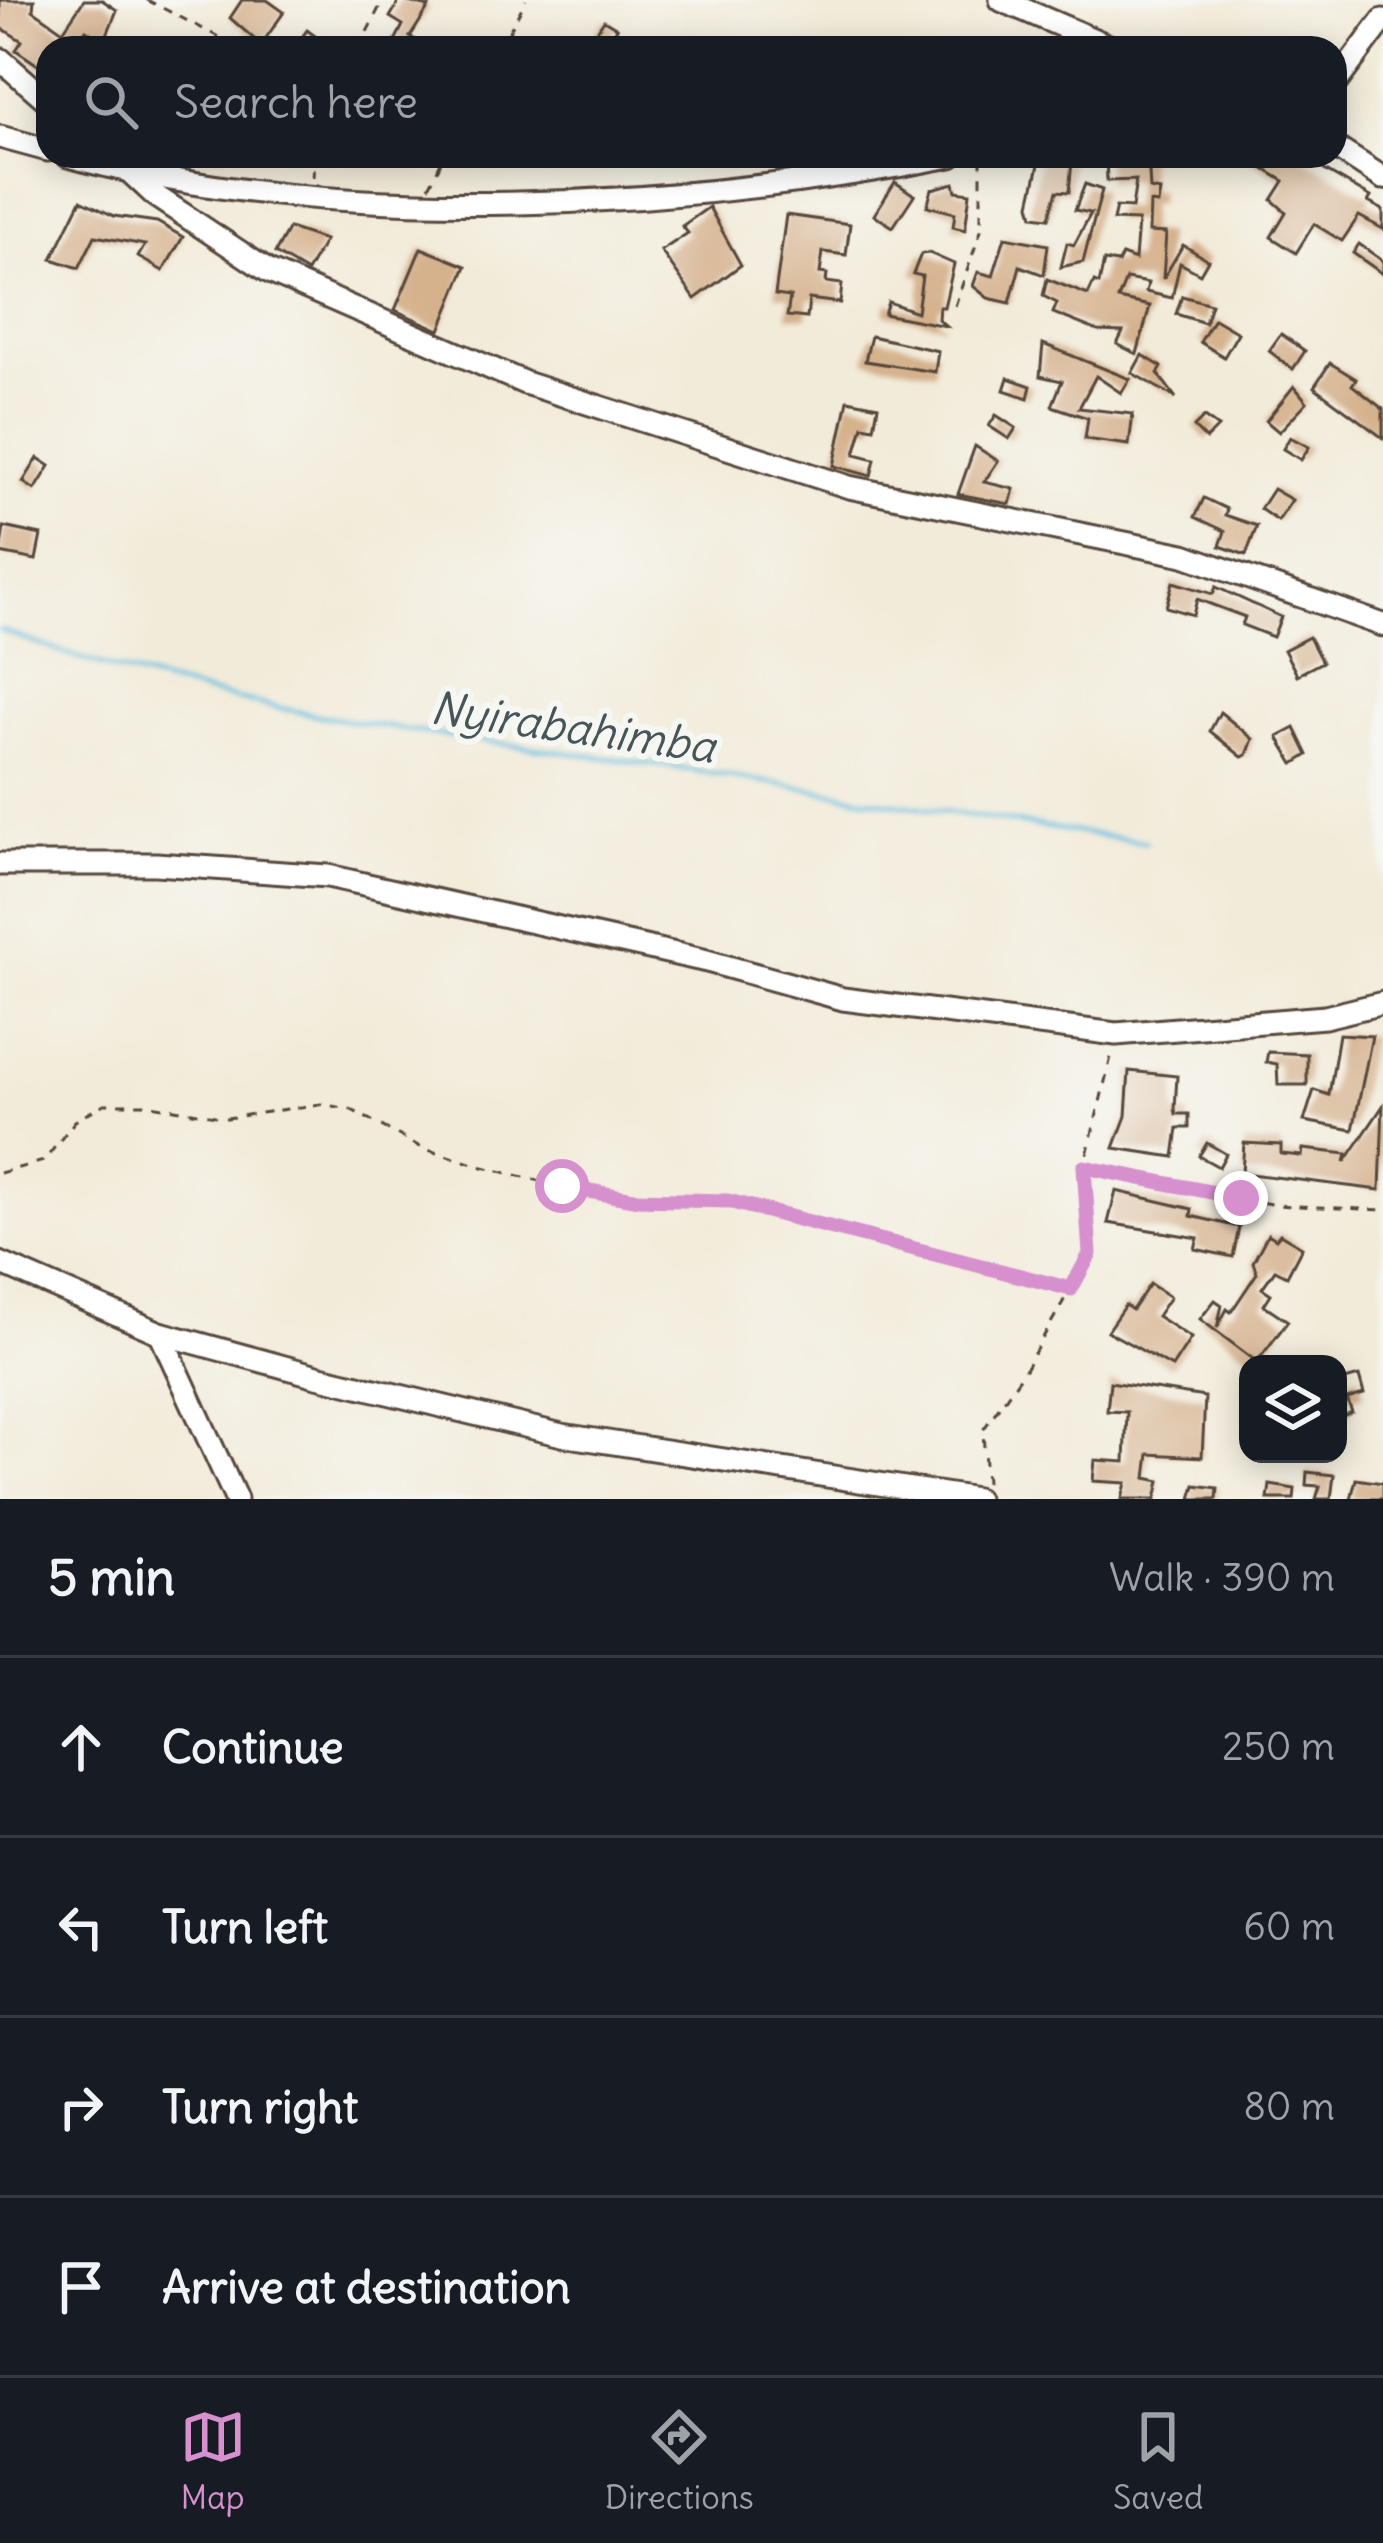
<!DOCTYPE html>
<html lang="en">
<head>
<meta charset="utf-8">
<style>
  body { margin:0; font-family:Delius,sans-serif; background:#242831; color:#f1f3f6 }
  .controls { position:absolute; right:36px; bottom:36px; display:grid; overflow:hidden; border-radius:24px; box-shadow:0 6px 30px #0003 }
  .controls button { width:108px; height:108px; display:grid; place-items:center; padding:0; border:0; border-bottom:3px solid #363941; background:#171b24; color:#f1f3f6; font:60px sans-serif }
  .stop { position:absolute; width:36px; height:36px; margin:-27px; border:9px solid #d690ce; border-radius:50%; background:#fff }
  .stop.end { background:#d690ce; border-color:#fff; box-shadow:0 3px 12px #0008 }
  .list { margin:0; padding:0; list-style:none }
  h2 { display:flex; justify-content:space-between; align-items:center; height:156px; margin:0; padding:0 48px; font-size:51px }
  h2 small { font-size:39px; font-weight:400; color:#9ea1a6 }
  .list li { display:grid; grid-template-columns:78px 1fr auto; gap:36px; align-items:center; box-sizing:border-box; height:180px; padding:0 48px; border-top:3px solid #363941 }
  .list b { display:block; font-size:45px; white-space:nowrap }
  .list em { font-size:39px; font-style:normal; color:#9ea1a6 }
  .icon { flex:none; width:66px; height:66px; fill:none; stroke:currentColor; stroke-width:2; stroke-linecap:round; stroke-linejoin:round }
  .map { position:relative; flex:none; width:1383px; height:1499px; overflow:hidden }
  .search { position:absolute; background:#171b24; box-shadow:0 6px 30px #0003; left:36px; right:36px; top:36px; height:132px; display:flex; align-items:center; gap:30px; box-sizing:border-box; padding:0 42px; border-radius:36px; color:#9ea1a6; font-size:45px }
  .sheet { height:876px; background:#171b24 }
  nav { display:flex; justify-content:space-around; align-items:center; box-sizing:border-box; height:168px; border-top:3px solid #363941; background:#171b24; font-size:33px; color:#9ea1a6 }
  nav a { display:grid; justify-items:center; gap:6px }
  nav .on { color:#d690ce }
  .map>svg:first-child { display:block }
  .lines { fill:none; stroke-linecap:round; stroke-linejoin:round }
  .stream { stroke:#61bedf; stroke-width:4.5 }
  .building { fill:#d5b18c }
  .minor-casing { stroke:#56473a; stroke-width:27 }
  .path { stroke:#56473a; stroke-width:3; stroke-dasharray:9 9; stroke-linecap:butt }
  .minor { stroke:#fff; stroke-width:21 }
  .route { stroke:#d690ce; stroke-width:15 }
  .labels { text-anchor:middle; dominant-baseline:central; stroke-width:12; stroke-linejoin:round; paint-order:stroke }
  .water-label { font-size:45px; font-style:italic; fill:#465658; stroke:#f6f6f2 }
</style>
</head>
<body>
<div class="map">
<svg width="1383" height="1499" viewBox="0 0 1383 1499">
  <rect width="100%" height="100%" fill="#f6f6f2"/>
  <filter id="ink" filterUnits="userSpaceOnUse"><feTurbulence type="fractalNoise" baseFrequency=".00833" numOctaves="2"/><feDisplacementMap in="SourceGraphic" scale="24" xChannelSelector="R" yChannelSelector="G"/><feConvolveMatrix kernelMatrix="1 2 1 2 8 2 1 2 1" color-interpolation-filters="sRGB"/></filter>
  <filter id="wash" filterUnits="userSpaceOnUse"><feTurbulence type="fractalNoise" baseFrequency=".004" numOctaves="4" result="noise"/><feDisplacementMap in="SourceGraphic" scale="48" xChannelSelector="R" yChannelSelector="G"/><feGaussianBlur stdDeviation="2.7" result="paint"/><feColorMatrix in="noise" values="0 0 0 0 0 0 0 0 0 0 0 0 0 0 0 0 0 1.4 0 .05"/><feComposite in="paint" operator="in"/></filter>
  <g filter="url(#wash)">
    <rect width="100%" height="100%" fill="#f2ebd9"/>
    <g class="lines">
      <path class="stream" d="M0,630C208,711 431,733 650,764C816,788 980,820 1146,842"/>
    </g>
    <g id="blocks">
      <g class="building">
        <polygon points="0,0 34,0 33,10 63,31 84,0 102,0 117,10 104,42 86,30 73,48 48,48 48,72 16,50 22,41 0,27"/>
        <polygon points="242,0 267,0 284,12 261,45 230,18"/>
        <polygon points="400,0 429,7 410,37 433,48 394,43 403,25 390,17"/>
        <polygon points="604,20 617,28 606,43 594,35"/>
        <polygon points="307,30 331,48 294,48"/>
        <polygon points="1106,156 1148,156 1150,189 1160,191 1158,204 1150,203 1149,232 1166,233 1163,279 1183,245 1208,260 1200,274 1180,263 1172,298 1146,292 1148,283 1126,279 1118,299 1150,306 1137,354 1117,344 1123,332 1098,331 1053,313 1057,303 1043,296 1047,279 1088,295 1094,282 1099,284 1104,261 1118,263 1122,255 1135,260 1138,221 1113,220 1116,207 1132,208 1136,180 1107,181"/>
        <polygon points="1243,156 1300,156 1371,197 1368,202 1383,210 1383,229 1359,216 1342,241 1314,224 1296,253 1271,237 1286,212 1272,200 1284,181"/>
        <polygon points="1040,160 1072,162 1069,192 1057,191 1049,218 1033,216 1030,204"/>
        <polygon points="895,182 914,195 893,227 874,215"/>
        <polygon points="954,183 956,191 970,193 965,230 953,227 955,213 927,206 932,189"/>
        <polygon points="1085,184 1102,190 1083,262 1061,267 1067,243 1074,245 1091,213 1075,210"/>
        <polygon points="81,200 114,216 157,222 183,237 163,271 138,257 145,245 95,236 79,268 52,259"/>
        <polygon points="709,207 741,265 695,299 661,251 688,233 682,226"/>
        <polygon points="786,215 850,224 846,255 823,252 820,273 827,274 826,282 842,284 840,303 809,299 807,318 787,316 790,297 775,295"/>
        <polygon points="289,228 325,240 307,272 275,253"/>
        <polygon points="1005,237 1048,245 1044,275 1020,266 1010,303 988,298 973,286 978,272 993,276"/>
        <polygon points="1359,244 1383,261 1383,274 1353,253"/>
        <polygon points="421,248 466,266 440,330 395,310"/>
        <polygon points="929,253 954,264 944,307 939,307 938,319 946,326 884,314 888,302 917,312 922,276 913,274 921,254"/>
        <polygon points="1182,296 1211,304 1205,323 1176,314"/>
        <polygon points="1214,319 1238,333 1224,357 1200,342"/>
        <polygon points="1281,334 1305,351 1293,369 1269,351"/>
        <polygon points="871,336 938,351 935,372 865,361"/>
        <polygon points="1043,344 1130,379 1121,393 1096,376 1079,408 1133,414 1129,445 1085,439 1088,418 1052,406 1062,381 1040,376"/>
        <polygon points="1142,355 1162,367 1158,374 1176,398 1132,373"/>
        <polygon points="1330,363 1356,379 1352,385 1383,409 1383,438 1314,387"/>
        <polygon points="1008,378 1031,386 1028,398 1004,390"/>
        <polygon points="1294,386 1307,402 1279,432 1266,421"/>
        <polygon points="848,400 878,406 874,428 863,426 855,454 875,459 871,476 834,466"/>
        <polygon points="996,415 1016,428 1009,439 989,426"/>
        <polygon points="1204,417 1218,427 1206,439 1194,427"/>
        <polygon points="1290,437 1309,447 1301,460 1283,449"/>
        <polygon points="975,446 998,461 984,482 1014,489 1010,504 958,494"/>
        <polygon points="38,458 50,466 35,490 23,482"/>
        <polygon points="1273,489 1292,500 1278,521 1260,509"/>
        <polygon points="1204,498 1227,509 1225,515 1257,526 1246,555 1220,546 1225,531 1195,517"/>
        <polygon points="4,527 41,535 36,560 0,553"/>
        <polygon points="1173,582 1213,594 1216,587 1281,617 1273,637 1242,625 1245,617 1197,599 1193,615 1166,607"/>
        <polygon points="1309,637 1322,662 1297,675 1284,650"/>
        <polygon points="1220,712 1253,739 1247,755 1242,757 1210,731"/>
        <polygon points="1295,728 1308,755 1294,764 1278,737"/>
        <polygon points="1339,1034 1372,1036 1353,1130 1304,1121 1314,1090 1329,1095"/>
        <polygon points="1268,1052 1307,1054 1307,1085 1278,1085 1277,1064 1266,1062"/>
        <polygon points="1129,1071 1177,1076 1175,1109 1176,1114 1189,1114 1189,1128 1178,1128 1174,1157 1114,1148 1126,1116"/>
        <polygon points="1383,1106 1380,1190 1242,1173 1244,1143 1281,1145 1281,1154 1302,1156 1303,1149 1347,1154 1345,1162"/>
        <polygon points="1207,1143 1226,1154 1219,1167 1199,1156"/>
        <polygon points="1116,1191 1192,1209 1191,1216 1239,1227 1233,1257 1195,1249 1198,1238 1108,1223"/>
        <polygon points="1268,1234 1276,1239 1280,1234 1302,1247 1287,1276 1275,1270 1262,1288 1271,1294 1264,1305 1288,1321 1257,1362 1200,1319 1215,1300 1222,1305 1217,1328 1227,1309 1231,1312 1257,1273 1253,1262"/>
        <polygon points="1150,1284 1170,1297 1157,1316 1191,1338 1172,1367 1107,1331 1125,1305 1132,1310"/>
        <polygon points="1338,1372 1345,1380 1359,1376 1364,1394 1347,1399 1352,1412 1338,1418"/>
        <polygon points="1110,1382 1205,1397 1202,1457 1149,1454 1146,1478 1160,1481 1156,1499 1122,1499 1126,1483 1093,1481 1095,1460 1125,1462 1127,1412 1107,1411"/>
        <polygon points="1307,1472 1334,1475 1331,1499 1316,1499 1320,1486 1306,1485"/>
        <polygon points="1356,1479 1383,1483 1383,1499 1351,1499"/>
        <polygon points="1195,1485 1218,1488 1217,1499 1191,1499"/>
        <polygon points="1270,1485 1295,1489 1294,1499 1268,1499"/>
      </g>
    </g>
  </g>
  <g filter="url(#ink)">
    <use href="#blocks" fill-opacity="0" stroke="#56473a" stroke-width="3"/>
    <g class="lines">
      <g class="minor-casing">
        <g id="minor">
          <polyline points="1001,0 1113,48"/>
          <polyline points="0,59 48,101"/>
          <polyline points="1335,84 1383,20"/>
          <polyline points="0,137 48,150"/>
          <polyline points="1335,147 1383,178"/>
          <path d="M68,156C332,229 684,209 951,156"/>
          <polyline points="113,156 157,197 268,271 525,383 849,487 1184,555 1383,625"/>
          <polyline points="0,864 156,864 328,876 707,961 843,999 1116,1034 1325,1017 1383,1003"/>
          <polyline points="0,1263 160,1333 317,1376 562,1435 976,1499"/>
          <polyline points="160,1333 236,1499"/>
        </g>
      </g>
      <g class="path">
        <polyline points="147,0 240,48"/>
        <polyline points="359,48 383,0"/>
        <polyline points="500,48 526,0"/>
        <polyline points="313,178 314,156"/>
        <polyline points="429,187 444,156"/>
        <polyline points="955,306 981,230 981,156"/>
        <polyline points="1086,1168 1276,1205 1383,1210"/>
        <polyline points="0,1173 44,1161 75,1121 104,1104 145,1104 227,1118 321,1104 350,1109 422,1148 483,1167 602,1196 728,1201 1071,1289"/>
        <polyline points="986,1483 983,1430 1023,1373 1090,1254 1084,1167 1112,1053"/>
      </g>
      <use href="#minor" class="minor"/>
    </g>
  </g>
  <g class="lines" filter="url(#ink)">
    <polyline class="route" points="562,1186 633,1199 728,1201 1071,1289 1090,1254 1084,1167 1241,1198"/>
  </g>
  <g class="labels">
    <g class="water-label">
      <text transform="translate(573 727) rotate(8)">Nyirabahimba</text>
    </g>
  </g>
</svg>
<div class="controls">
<button><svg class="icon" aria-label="layers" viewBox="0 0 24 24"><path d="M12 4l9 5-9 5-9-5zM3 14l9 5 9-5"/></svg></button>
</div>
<div class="stop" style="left:562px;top:1186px"></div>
<div class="stop end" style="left:1241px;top:1198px"></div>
<div class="search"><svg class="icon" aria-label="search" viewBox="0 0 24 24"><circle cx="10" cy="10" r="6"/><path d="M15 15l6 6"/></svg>Search here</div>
</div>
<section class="sheet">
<h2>5 min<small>Walk · 390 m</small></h2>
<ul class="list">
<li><svg class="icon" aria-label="ahead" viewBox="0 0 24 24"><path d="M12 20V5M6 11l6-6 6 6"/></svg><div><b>Continue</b></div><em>250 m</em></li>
<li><svg class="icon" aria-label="left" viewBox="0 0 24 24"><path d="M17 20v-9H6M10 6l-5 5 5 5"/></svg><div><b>Turn left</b></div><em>60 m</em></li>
<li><svg class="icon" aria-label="right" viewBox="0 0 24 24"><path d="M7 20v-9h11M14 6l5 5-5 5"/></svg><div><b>Turn right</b></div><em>80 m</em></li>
<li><svg class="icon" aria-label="arrive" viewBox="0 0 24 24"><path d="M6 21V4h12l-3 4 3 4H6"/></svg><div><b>Arrive at destination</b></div></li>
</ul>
</section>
<nav>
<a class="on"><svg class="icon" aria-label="map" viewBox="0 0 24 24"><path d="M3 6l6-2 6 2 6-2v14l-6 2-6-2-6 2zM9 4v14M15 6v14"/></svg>Map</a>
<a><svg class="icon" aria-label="directions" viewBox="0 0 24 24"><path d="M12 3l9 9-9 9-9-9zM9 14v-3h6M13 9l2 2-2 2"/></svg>Directions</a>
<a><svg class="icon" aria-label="saved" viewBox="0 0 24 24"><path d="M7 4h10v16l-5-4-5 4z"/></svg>Saved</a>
</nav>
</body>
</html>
